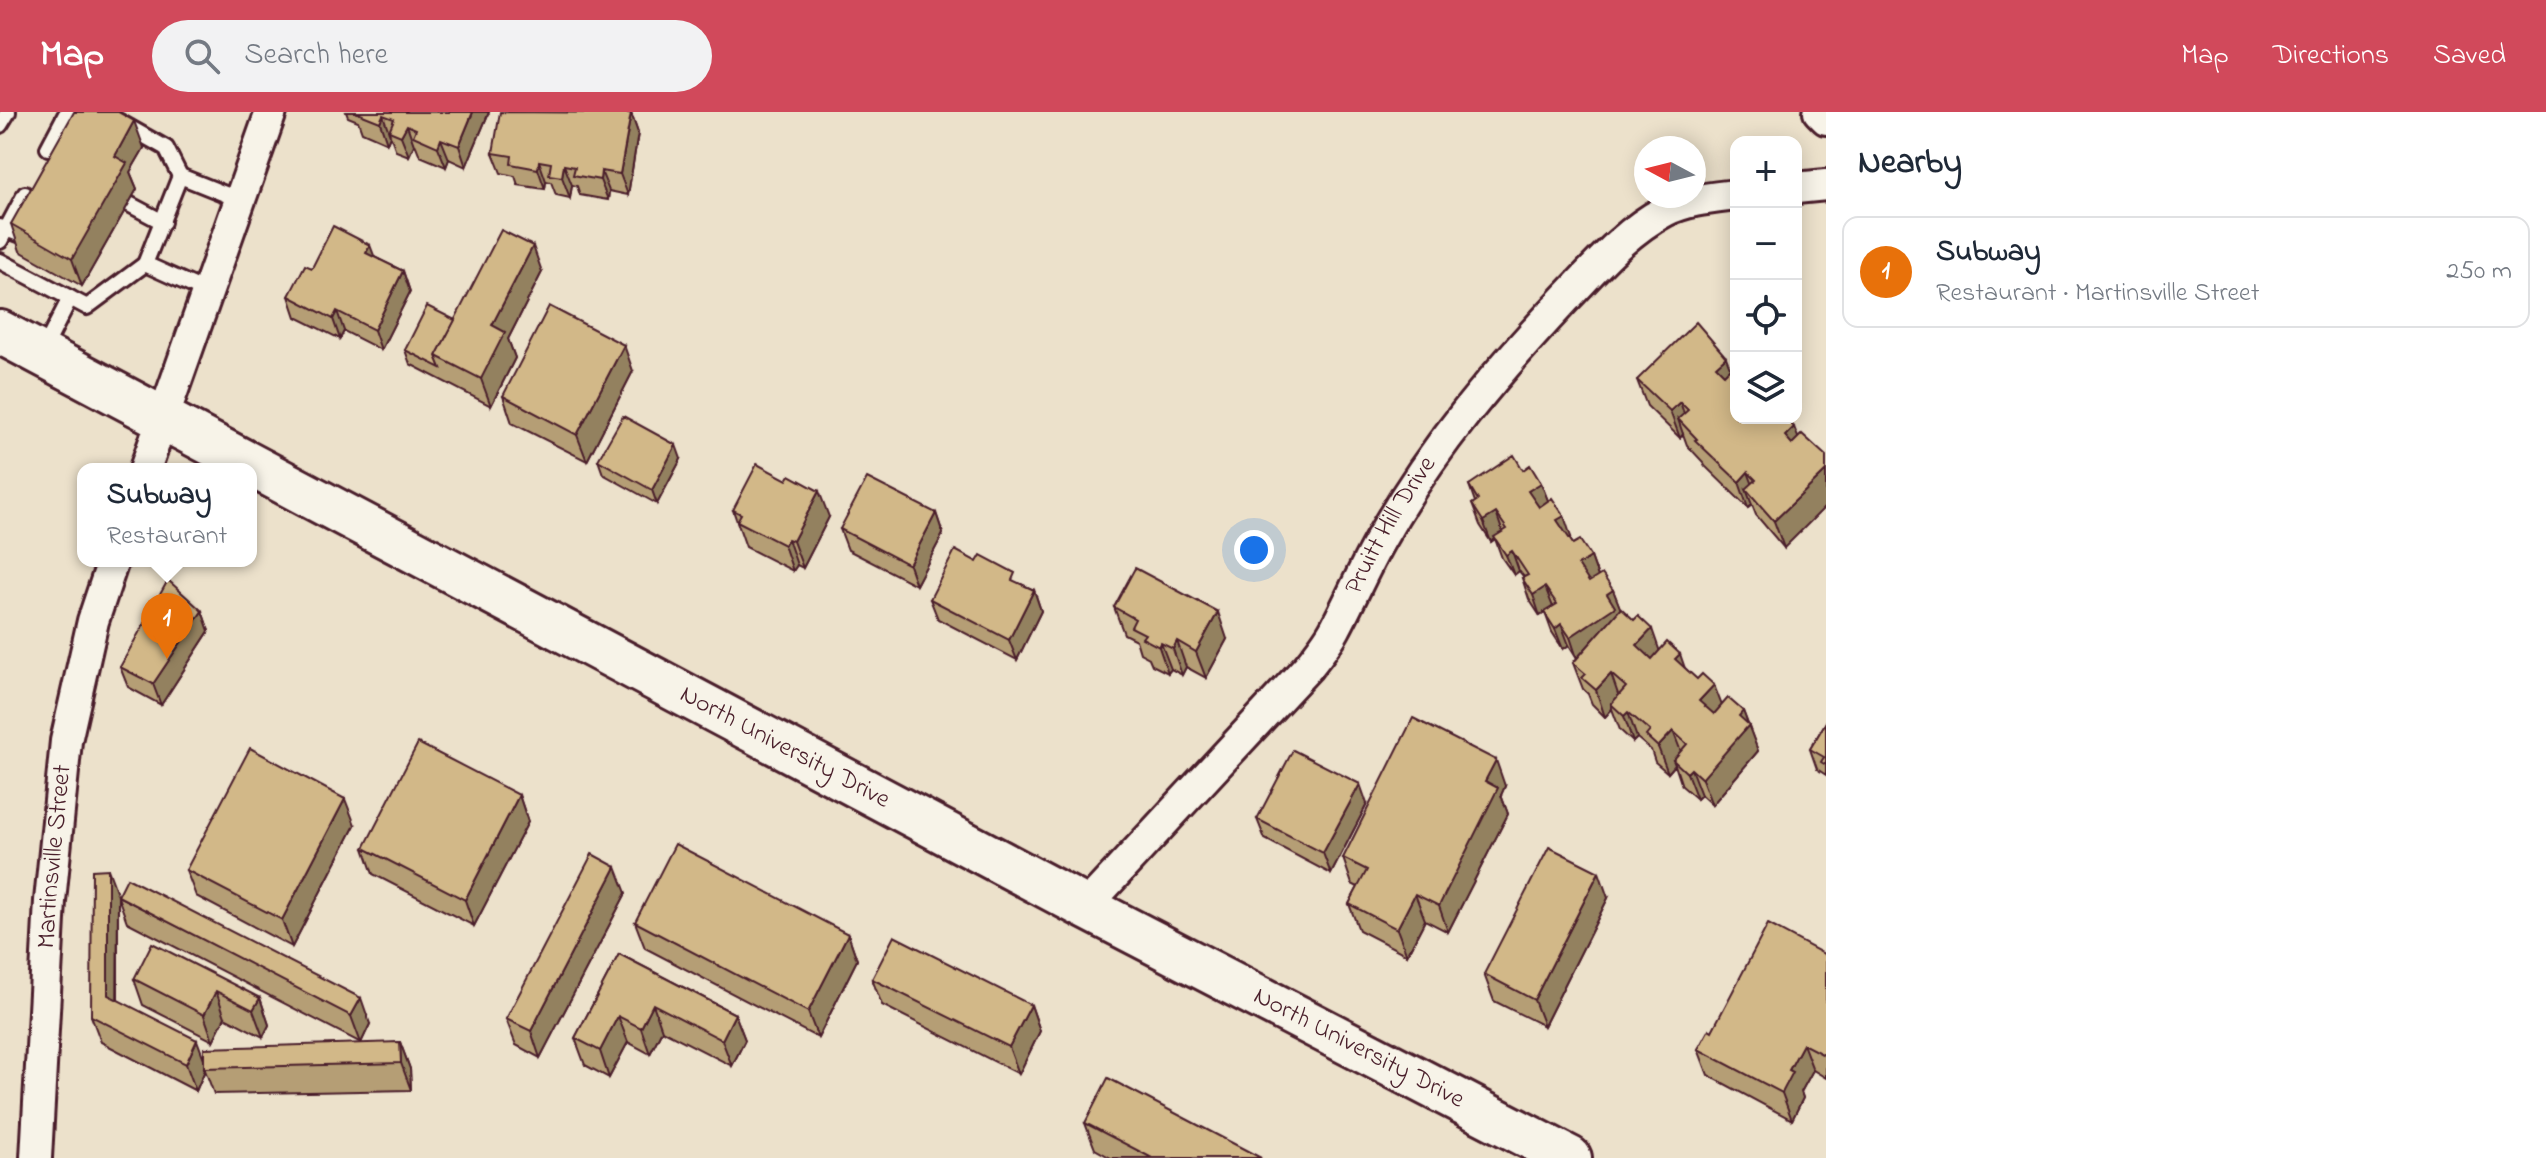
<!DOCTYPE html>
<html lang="en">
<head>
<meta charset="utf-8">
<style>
  body { margin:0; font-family:"Indie Flower",sans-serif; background:#f2f2f3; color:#1f2937 }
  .controls { position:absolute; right:24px; top:24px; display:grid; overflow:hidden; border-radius:16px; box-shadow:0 4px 20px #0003 }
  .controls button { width:72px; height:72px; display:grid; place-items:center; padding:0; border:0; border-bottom:2px solid #e0e1e3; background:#fff; color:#1f2937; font:40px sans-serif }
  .compass { position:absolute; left:1634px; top:24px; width:72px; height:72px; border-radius:50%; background:#fff; box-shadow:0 4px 20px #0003; rotate:277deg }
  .you { position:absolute; left:1254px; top:438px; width:28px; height:28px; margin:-20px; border:6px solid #fff; border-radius:50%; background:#1a73e8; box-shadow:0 0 0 12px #1a73e833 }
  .badge { display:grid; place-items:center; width:52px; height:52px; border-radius:50%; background:#d1495b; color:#fff; font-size:26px; font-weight:700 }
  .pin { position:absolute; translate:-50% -66px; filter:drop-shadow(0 2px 4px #0008) }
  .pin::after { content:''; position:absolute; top:42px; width:28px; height:24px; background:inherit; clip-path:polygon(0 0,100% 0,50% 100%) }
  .popup { position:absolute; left:77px; top:351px; width:180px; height:104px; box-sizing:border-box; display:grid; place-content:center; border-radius:16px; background:#fff; filter:drop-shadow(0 2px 6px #0005); font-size:26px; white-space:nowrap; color:#747a83 }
  .popup b { font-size:30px; color:#1f2937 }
  .popup::after { content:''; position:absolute; left:50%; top:100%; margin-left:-16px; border:16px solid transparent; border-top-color:#fff }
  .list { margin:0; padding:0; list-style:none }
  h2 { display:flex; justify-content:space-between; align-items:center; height:104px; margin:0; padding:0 32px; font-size:34px }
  h2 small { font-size:26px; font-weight:400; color:#747a83 }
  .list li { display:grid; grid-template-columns:52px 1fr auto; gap:24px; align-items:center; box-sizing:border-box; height:112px; margin:0 16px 16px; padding:0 16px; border:2px solid #e0e1e3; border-radius:16px }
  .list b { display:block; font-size:30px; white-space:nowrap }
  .list p { margin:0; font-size:26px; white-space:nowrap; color:#747a83 }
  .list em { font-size:26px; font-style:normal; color:#747a83 }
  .icon { flex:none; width:44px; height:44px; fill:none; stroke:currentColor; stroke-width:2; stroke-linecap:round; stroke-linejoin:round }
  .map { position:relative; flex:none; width:1826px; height:1046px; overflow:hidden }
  header { display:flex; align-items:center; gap:48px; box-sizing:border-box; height:112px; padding:0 40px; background:#d1495b; color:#fff }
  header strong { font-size:38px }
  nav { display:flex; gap:44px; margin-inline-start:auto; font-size:28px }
  .search { width:560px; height:72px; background:#f2f2f3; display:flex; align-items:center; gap:20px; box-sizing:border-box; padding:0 28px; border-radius:44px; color:#747a83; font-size:30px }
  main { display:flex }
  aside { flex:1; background:#fff }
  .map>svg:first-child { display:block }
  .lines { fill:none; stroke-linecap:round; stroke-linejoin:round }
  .service-casing { stroke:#4a1f2b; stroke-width:20 }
  .minor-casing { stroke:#4a1f2b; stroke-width:36 }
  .secondary-casing { stroke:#4a1f2b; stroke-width:48 }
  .service { stroke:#f7f3e8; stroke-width:14 }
  .minor { stroke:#f7f3e8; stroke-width:30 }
  .secondary { stroke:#f7f3e8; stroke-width:42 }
  .wall { fill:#b59e75; stroke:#4a1f2b; stroke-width:2 }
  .shaded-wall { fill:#93815f; stroke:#4a1f2b; stroke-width:2 }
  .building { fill:#d2b888; stroke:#4a1f2b; stroke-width:2 }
  .labels { text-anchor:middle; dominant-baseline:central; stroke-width:6; stroke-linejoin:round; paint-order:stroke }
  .street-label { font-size:26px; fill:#4a1f2b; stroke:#f7f3e8 }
</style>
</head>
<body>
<header>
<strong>Map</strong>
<div class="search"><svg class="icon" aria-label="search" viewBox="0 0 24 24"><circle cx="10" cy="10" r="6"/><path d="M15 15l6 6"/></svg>Search here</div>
<nav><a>Map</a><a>Directions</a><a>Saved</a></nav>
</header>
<main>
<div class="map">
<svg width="1826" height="1046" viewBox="0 0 1826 1046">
  <rect width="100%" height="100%" fill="#ece1cb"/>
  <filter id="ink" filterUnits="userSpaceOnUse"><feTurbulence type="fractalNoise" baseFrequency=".0125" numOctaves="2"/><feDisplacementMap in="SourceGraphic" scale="16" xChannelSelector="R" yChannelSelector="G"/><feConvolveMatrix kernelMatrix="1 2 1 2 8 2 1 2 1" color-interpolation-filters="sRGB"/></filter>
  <g filter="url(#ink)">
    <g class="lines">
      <g class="service-casing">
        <g id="service">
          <polyline points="102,0 166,36 180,64"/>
          <polyline points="0,13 8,0"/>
          <polyline points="48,36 67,0"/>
          <polyline points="129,92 163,110"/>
          <polyline points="0,115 19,122 24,113"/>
          <polyline points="0,129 25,82"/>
          <polyline points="0,149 87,195 145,152"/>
          <polyline points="207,180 145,152 180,64 240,88"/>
          <polyline points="43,239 70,186"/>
        </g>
      </g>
      <g class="minor-casing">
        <g id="minor">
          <polyline points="1819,0 1826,7"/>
          <polyline points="1796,76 1826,73"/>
          <polyline points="145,357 271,0"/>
          <path id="s1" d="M1085,795L1308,555C1318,542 1329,529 1336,515C1351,487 1364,456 1380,428C1430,338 1495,262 1565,187C1596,155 1625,120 1665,99C1686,88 1712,86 1736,83"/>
          <path id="s2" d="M36,1046L50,789L66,629L93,509L113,449"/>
        </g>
      </g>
      <g class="secondary-casing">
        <g id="secondary">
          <path id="s3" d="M0,220L1085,795L1570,1046"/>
        </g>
      </g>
      <use href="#service" class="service"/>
      <use href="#minor" class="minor"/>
      <use href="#secondary" class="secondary"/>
    </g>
    <g class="wall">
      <polygon points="346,0 489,0 466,55 449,47 446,55 420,44 416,34 414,33 409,44 396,39 390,23 387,31 362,20 358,9 348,5"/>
      <polygon points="631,1 638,21 628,83 609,79 608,88 580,83 577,74 572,73 570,86 556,83 551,70 546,69 545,77 518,73 515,64 501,61 493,41"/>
      <polygon points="144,36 130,60 137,77 82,174 20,139 11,112"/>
      <polygon points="374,145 403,159 410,180 381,238 344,219 340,227 296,205 289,184 312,156"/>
      <polygon points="542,160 508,227 515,246 491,294 410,252 405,238 455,208"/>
      <polygon points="1730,256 1786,306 1784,436 1756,403 1752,393 1748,396 1705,354 1703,350 1687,333 1683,322 1680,326 1647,294 1637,268"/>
      <polygon points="633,259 587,349 512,311 503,284"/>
      <polygon points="681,347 657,392 603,362 598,348"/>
      <polygon points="1523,358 1541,371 1548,389 1571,425 1569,426 1573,432 1591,445 1598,464 1613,478 1620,496 1659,538 1684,555 1722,593 1743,599 1758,639 1712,693 1701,683 1697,687 1682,674 1675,653 1668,661 1655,650 1651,638 1637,626 1633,630 1620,618 1612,597 1605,605 1592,592 1588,582 1583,577 1573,551 1577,546 1569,533 1563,537 1552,520 1545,501 1540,504 1529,487 1522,466 1524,465 1519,459 1514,463 1502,446 1495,427 1491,430 1480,413 1472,392 1475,390 1469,373"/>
      <polygon points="733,398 829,405 803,456 797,453 793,459 746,435"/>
      <polygon points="936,401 943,422 916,473 848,438 840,417"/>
      <polygon points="1019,471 1034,478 1041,499 1017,548 938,507 930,487"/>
      <polygon points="1114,495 1227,527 1206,566 1186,555 1182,563 1171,557 1168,561 1152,553 1149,546 1140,541 1136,528 1124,522"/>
      <polygon points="202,499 209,519 161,593 128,575 120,555"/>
      <polygon points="1826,610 1826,663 1817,657 1810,637"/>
      <polygon points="1505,674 1501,683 1508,702 1448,820 1425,808 1407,843 1359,818 1349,792 1358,775 1352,772 1343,746"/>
      <polygon points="519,683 528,710 474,814 373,762 364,736"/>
      <polygon points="1367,692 1331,762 1265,727 1257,707"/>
      <polygon points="355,713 292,835 196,784 186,758"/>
      <polygon points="626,781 540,946 516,933 506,907"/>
      <polygon points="118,784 370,912 361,931 127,810 118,785 118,888 204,948 400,930 410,957 411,978 214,982 205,958 196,979 101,930 91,904"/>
      <polygon points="1608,786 1544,914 1494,889 1484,862"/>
      <polygon points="635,810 848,822 857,848 818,926 645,836"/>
      <polygon points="619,842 735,902 745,928 732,954 662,918 650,942 628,930 609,966 585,953 575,926"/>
      <polygon points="1826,843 1826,966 1813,958 1801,980 1803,986 1792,1008 1708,963 1698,937 1712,919"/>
      <polygon points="134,867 260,886 269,913 263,925 225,905 213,929 143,893"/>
      <polygon points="872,867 1031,893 1040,919 1019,962 882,893"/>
      <polygon points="1085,1011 1261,1046 1111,1046 1095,1037"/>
    </g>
    <g class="shaded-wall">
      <polygon points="473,0 489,0 466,55 459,34"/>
      <polygon points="631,1 638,21 628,83 620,62"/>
      <polygon points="383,3 390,23 387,31 380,10"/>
      <polygon points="134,9 144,36 130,60 137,77 82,174 72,147 115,44"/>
      <polygon points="407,13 414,33 409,44 401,24"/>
      <polygon points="441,27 449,47 446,55 438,35"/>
      <polygon points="539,49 546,69 545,77 538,57"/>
      <polygon points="564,53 572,73 570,86 562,65"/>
      <polygon points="601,59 609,79 608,88 600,68"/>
      <polygon points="370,133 378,154 366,141"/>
      <polygon points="533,134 542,160 508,227 515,246 491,294 481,267 492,213"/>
      <polygon points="403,159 410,180 381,238 374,218"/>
      <polygon points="337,199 344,219 340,227 333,207"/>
      <polygon points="624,233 633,259 587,349 577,323"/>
      <polygon points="1726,245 1736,271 1726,281 1716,254"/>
      <polygon points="1680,290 1689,316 1678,307 1683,322 1680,326 1670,299"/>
      <polygon points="1794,315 1804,341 1794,351 1785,324"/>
      <polygon points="676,333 681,347 657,392 652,378"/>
      <polygon points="1826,359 1826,394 1784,436 1774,409"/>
      <polygon points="1748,360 1758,386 1746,377 1752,393 1748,396 1739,370"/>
      <polygon points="1541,371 1549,391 1536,400 1528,379"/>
      <polygon points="819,379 829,405 803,456 793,429"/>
      <polygon points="936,401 943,422 916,473 909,453"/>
      <polygon points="1496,401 1503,421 1491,430 1483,409"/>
      <polygon points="1564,404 1571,425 1565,429 1557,408"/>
      <polygon points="788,427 797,453 793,459 784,433"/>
      <polygon points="1512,439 1519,459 1514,463 1506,443"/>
      <polygon points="1591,445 1598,465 1585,474 1578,453"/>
      <polygon points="1545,475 1553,495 1540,504 1533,483"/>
      <polygon points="1034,478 1041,499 1017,548 1009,528"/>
      <polygon points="1613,478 1621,498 1577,546 1570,525 1607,482"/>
      <polygon points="202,499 209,519 161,593 153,572"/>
      <polygon points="1218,500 1227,527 1206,566 1196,540"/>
      <polygon points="1561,512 1569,533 1563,537 1555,517"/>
      <polygon points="1652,517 1661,543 1646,559 1637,533"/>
      <polygon points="1177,529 1186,555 1182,563 1173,537"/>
      <polygon points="1161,531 1171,557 1168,561 1159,535"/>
      <polygon points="1680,542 1689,568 1675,547"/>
      <polygon points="1611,562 1620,588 1611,592 1612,597 1605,605 1596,578"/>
      <polygon points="1714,573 1724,599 1709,616 1699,589"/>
      <polygon points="1743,599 1758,639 1712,693 1702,667 1739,604"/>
      <polygon points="1628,600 1637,626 1633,630 1624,604"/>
      <polygon points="1673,619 1683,645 1673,648 1675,653 1668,661 1658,635"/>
      <polygon points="1496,648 1505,674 1501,683 1508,702 1448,820 1439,794 1485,669"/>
      <polygon points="1691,657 1701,683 1697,687 1687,661"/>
      <polygon points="1360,672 1367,692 1331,762 1323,741"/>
      <polygon points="519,683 528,710 474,814 465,788"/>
      <polygon points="345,687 355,713 292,835 282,808"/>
      <polygon points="616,755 626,781 540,946 531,919"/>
      <polygon points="108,757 118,784 117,909 108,883"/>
      <polygon points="1599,760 1608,786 1544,914 1534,888"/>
      <polygon points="1415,782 1425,808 1407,843 1397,817"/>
      <polygon points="848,822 857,848 818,926 808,900"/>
      <polygon points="216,879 225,905 213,929 204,903"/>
      <polygon points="260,886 269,913 263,925 253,898"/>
      <polygon points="361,886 370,912 361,931 351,904"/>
      <polygon points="653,892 662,918 650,942 641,916"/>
      <polygon points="1031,893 1040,919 1019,962 1009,935"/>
      <polygon points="735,902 745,928 732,954 722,928"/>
      <polygon points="618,904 628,930 609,966 600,939"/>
      <polygon points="197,928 207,955 204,956 205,958 196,979 186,952"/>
      <polygon points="400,930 410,957 411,978 401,951"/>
      <polygon points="1803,932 1813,958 1801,980 1803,986 1792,1008 1782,981 1789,958"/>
    </g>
    <g class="building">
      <polygon points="74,0 118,0 134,9 115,44 127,51 72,147 11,112"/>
      <polygon points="355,0 473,0 459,34 441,27 438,35 413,24 416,17 407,13 401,24 389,19 394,7 383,3 380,10"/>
      <polygon points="500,0 631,1 620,62 601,59 600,68 573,63 575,55 564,53 562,65 549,63 551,51 539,49 538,57 511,52 512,44 493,41"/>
      <polygon points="333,114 370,133 366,141 403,159 374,218 337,199 333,207 289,184 305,153 312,156"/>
      <polygon points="501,118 533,134 492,213 505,220 481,267 436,244"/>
      <polygon points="427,194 455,208 436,244 441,256 405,238"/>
      <polygon points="549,194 624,233 577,323 503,284"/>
      <polygon points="1696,210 1726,245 1716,254 1724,262 1734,252 1736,254 1736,306 1786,306 1794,315 1785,324 1792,332 1802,322 1826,344 1826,359 1774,409 1746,377 1756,368 1748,360 1739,370 1695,328 1697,327 1678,307 1688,298 1680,290 1670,299 1637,268"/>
      <polygon points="623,304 676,333 652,378 598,348"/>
      <polygon points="1514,343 1523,358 1530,353 1541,371 1528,379 1539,395 1552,386 1564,404 1557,408 1573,432 1580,428 1591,445 1578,453 1589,470 1602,462 1613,478 1607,482 1615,495 1570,525 1561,512 1555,517 1544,500 1557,492 1545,475 1533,483 1522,466 1528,463 1512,439 1506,443 1494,425 1507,417 1496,401 1483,409 1472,392 1478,388 1469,373"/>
      <polygon points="757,352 787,368 790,363 819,379 793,429 788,427 784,433 737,409 741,402 733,398"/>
      <polygon points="867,366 936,401 909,453 840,417"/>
      <polygon points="955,438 977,450 981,443 1015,461 1012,468 1034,478 1009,528 930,487"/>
      <polygon points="1135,456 1218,500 1196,540 1177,529 1173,537 1161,531 1159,535 1142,526 1145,522 1131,515 1135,507 1114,495"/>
      <polygon points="168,468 202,499 153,572 120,555"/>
      <polygon points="1621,496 1634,508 1638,504 1652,517 1637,533 1652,547 1667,530 1680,542 1675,547 1697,567 1702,562 1714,573 1699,589 1714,602 1728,586 1743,599 1739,604 1749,613 1702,667 1691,657 1687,661 1673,648 1687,632 1673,619 1658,635 1646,624 1650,619 1628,600 1624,604 1611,592 1626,575 1611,562 1596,578 1582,566 1586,562 1573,551"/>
      <polygon points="1413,606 1496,648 1485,669 1498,676 1439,794 1415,782 1397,817 1349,792 1367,758 1343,746"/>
      <polygon points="1826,610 1826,653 1821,650 1824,645 1810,637"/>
      <polygon points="418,631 519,683 465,788 364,736"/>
      <polygon points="250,636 345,687 282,808 186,758"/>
      <polygon points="1293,638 1360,672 1323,741 1257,707"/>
      <polygon points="675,732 848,822 808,900 635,810"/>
      <polygon points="1549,735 1599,760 1534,888 1484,862"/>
      <polygon points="592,742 616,755 531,919 506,907"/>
      <polygon points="108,757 108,883 197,928 186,952 91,904 92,758"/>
      <polygon points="127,766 361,886 351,904 118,784"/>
      <polygon points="1768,812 1826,843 1826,944 1803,932 1789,958 1793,960 1782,981 1698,937 1709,917 1712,919"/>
      <polygon points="894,824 1031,893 1009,935 872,867"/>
      <polygon points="152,831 260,886 253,898 216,879 204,903 134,867"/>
      <polygon points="619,842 735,902 722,928 653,892 641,916 618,904 600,939 575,926"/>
      <polygon points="400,930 401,951 204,956 204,936"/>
      <polygon points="1108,966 1261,1046 1152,1046 1085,1011"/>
    </g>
  </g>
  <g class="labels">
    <g class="street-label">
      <text stroke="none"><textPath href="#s1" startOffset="492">Pruitt Hill Drive</textPath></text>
      <text stroke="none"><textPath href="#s3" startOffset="888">North University Drive</textPath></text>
      <text stroke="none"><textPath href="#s2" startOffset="302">Martinsville Street</textPath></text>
      <text stroke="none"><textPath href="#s3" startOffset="1536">North University Drive</textPath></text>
    </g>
  </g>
</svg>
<div class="controls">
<button>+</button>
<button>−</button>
<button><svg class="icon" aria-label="locate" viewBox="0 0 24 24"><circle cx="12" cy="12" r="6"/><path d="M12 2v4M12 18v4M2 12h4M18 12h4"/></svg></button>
<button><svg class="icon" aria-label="layers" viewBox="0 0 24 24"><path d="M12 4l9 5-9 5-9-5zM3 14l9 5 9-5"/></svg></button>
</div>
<svg class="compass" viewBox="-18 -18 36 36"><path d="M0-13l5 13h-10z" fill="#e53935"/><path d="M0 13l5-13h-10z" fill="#747a83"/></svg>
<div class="you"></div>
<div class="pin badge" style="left:167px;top:547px;background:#e8710a">1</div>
<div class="popup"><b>Subway</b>Restaurant</div>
</div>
<aside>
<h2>Nearby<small></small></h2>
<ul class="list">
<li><span class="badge" style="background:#e8710a">1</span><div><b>Subway</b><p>Restaurant · Martinsville Street</p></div><em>250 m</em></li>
</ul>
</aside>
</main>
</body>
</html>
